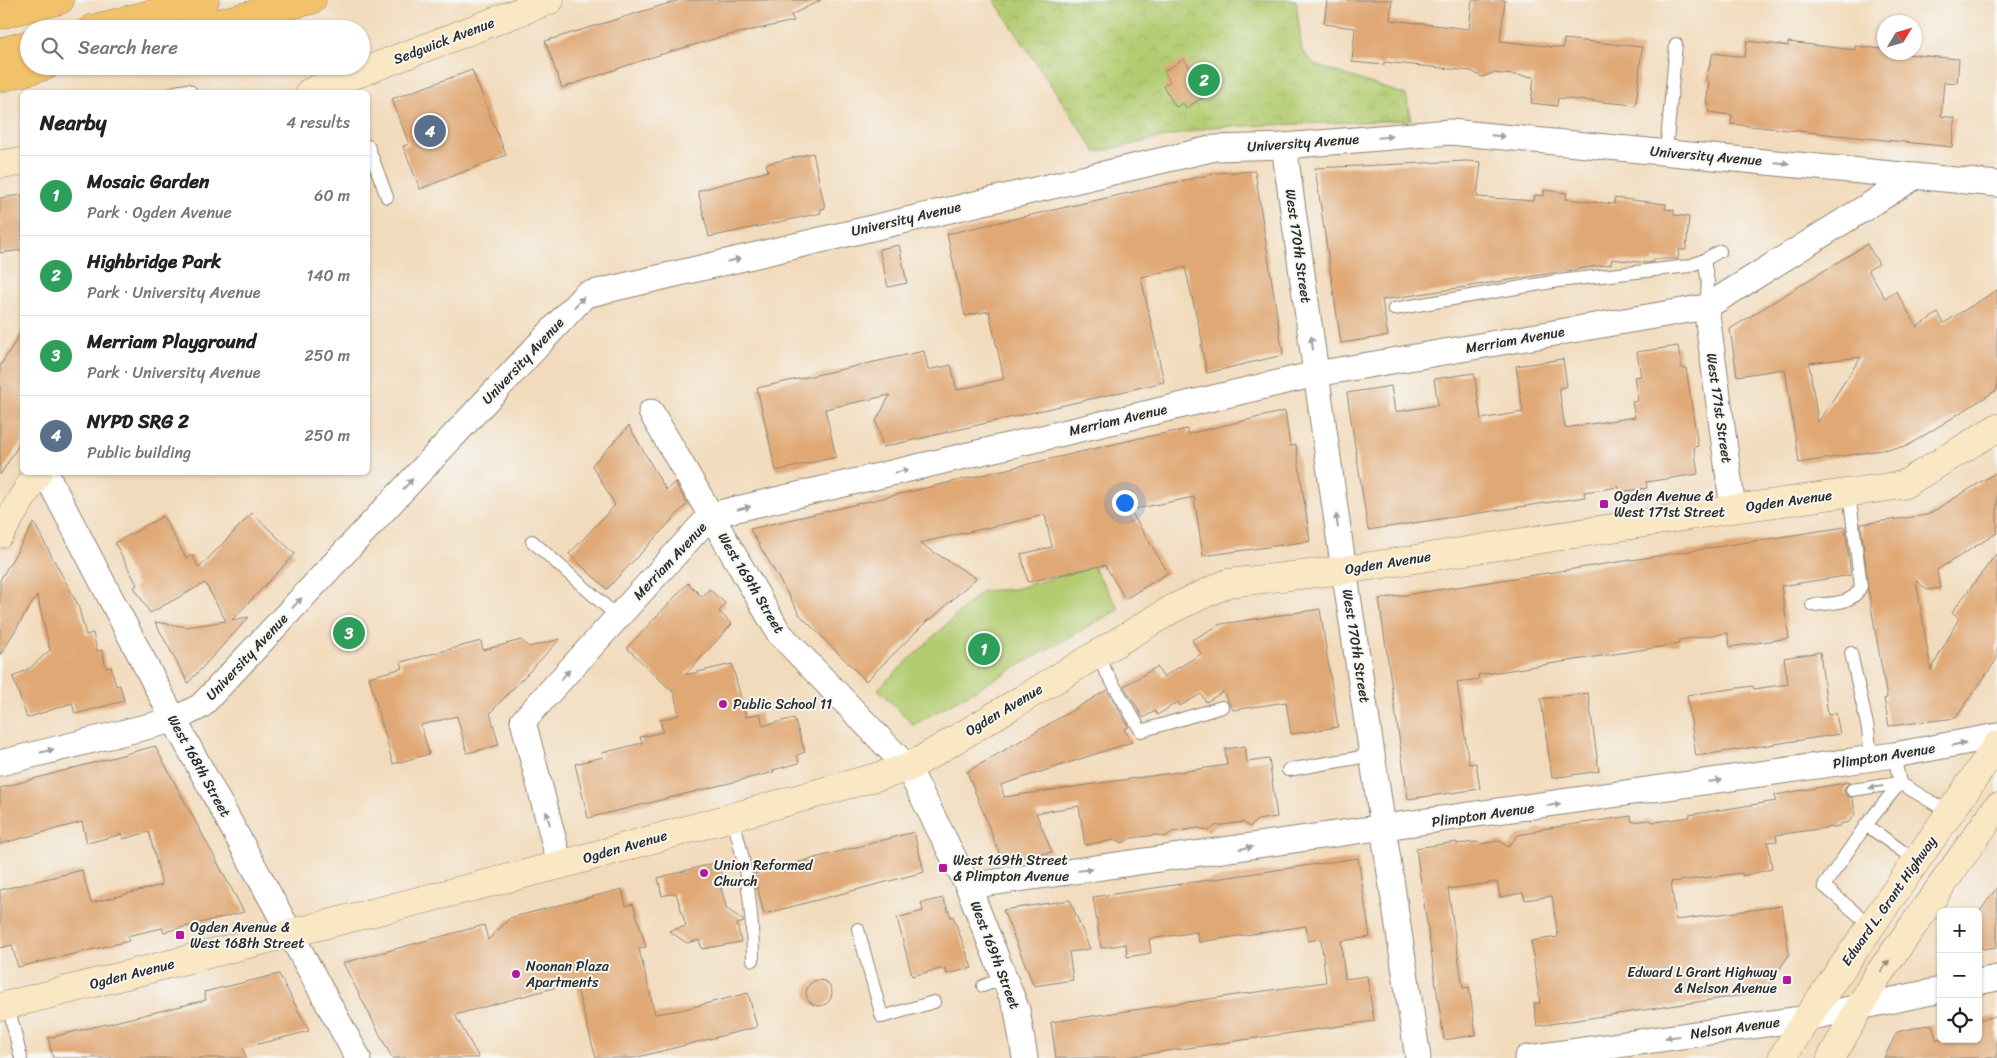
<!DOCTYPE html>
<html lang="en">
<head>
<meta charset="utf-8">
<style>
  body { margin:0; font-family:Sriracha,sans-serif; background:#f2f2f2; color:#222 }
  .controls { position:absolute; right:15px; bottom:15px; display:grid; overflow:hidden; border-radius:8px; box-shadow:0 1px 4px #0004 }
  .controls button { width:45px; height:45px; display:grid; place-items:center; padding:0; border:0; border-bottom:1px solid #e0e0e0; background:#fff; color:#222; font:25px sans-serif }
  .compass { position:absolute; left:1877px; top:15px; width:45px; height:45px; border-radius:50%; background:#fff; box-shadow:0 1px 4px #0004; rotate:52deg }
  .you { position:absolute; left:1124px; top:502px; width:18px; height:18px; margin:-12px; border:4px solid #fff; border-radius:50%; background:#1a73e8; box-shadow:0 0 0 8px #1a73e833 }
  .badge { display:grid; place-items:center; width:32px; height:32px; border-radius:50%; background:#2563eb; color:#fff; font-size:16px; font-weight:700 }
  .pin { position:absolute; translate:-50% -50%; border:2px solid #fff; box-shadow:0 1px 5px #0006 }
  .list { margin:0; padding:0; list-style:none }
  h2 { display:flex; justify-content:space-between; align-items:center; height:65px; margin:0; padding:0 20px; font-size:21px }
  h2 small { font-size:16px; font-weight:400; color:#767676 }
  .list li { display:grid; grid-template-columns:32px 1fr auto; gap:15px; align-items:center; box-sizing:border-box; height:80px; padding:0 20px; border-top:1px solid #e0e0e0 }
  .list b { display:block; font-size:19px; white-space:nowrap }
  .list p { margin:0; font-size:16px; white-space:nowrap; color:#767676 }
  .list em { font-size:16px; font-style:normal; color:#767676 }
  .icon { flex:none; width:28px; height:28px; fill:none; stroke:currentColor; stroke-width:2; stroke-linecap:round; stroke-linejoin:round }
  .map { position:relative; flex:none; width:1997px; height:1058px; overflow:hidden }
  .search { position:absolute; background:#fff; box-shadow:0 1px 4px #0004; left:20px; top:20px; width:350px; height:55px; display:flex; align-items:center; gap:12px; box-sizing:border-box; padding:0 18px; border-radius:28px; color:#767676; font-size:19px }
  .panel { position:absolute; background:#fff; box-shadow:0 1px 4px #0004; left:20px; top:90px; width:350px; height:385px; border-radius:8px }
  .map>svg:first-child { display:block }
  .park { fill:url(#park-crowns); stroke:#707c4e }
  .garden { fill:#b4cc71; stroke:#707c4e }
  .building { fill:#e0a874; fill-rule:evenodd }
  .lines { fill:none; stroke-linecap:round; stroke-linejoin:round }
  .lane-casing { stroke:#8e8374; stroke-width:14 }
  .street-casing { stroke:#8e8374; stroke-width:27 }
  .secondary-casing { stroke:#8e8374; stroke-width:29 }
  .highway-casing { stroke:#8e8374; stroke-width:29 }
  .lane { stroke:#fff; stroke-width:12 }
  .street { stroke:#fff; stroke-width:25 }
  .secondary { stroke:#fae7c3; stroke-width:28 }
  .highway { stroke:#f2c26a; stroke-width:28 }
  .oneway { fill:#a0a0a0 }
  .oneway2 { fill:#928977 }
  .poi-dot { fill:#b5179e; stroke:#f6f6f2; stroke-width:2 }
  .labels { text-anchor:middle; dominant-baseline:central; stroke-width:4; stroke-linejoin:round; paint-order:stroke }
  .street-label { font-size:14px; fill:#2b2b2b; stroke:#f6f6f2 }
  .poi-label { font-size:14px; fill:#2b2b2b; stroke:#f6f6f2; text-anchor:start }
</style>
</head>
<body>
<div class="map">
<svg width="1997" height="1058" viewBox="0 0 1997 1058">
  <defs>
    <pattern id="park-crowns" width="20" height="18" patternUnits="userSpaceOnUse" patternTransform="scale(1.25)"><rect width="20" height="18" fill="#b4cc71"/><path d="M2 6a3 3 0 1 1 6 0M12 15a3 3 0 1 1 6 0" fill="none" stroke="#9baf62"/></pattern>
  </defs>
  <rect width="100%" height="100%" fill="#f6f6f2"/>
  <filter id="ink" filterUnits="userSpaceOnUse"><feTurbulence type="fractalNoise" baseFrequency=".02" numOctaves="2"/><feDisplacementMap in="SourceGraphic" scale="10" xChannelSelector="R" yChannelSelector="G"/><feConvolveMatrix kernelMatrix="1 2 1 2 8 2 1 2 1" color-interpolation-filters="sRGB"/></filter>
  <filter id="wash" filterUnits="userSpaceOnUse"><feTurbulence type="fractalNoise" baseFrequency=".0096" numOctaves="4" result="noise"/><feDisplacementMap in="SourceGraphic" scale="20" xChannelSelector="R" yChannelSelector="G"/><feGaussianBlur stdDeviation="1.12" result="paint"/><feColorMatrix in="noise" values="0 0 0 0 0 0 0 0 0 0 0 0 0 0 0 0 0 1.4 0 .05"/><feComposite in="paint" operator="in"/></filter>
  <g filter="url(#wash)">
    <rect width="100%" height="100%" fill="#f2dbbc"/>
    <polygon class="park" points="994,0 1296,0 1302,51 1315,65 1406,95 1411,120 1212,127 1096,152"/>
    <polygon class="garden" points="1093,567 1119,609 913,725 878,689 982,591 1014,589"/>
    <g id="blocks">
      <g class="building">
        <polygon points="680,0 821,0 791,15 794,21 721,37 649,58 562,88 545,41"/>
        <polygon points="1327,0 1392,0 1390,20 1469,29 1472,0 1505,0 1500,41 1563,48 1564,39 1642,47 1636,105 1558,98 1557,106 1531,103 1534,77 1493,73 1482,77 1471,71 1384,62 1384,65 1352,62 1355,28 1324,24"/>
        <polygon points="1747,41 1788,46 1788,42 1855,50 1855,46 1884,49 1884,52 1959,59 1957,83 1944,82 1941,116 1955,118 1952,147 1731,124 1732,115 1708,112 1709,104 1706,104 1709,82 1706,79 1713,53 1745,57"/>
        <polygon points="1184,59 1207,95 1186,108 1183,103 1176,107 1163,86 1170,82 1164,71"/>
        <polygon points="472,70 506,155 420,189 403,146 409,144 392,99"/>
        <polygon points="813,153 825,208 820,209 821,213 709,237 698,191 768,171 766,164"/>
        <polygon points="1467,161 1481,162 1477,197 1534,201 1535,195 1544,196 1544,190 1567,193 1566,199 1614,204 1614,198 1666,204 1665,209 1674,210 1674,215 1689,217 1686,250 1679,250 1678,259 1653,259 1653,262 1647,263 1612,259 1611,264 1382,300 1388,336 1341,343 1315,168"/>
        <polygon points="1255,171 1283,355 1207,373 1201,345 1203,344 1185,267 1141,277 1164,382 883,447 876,421 890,395 825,409 836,457 776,471 757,388 924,351 928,370 951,365 957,390 1004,379 989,311 965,316 947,234 1217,173"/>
        <polygon points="22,195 22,250 0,253 0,198"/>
        <path d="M1867,244L1879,264L1868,270L1885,298L1896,291L1917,327L1938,313L1944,323L1997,290V390L1907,446L1799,463L1785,369L1737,376L1730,329ZM1861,357L1818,422L1809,363Z"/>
        <polygon points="899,245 907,283 888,287 879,249"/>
        <polygon points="22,331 22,440 0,475 0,366"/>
        <polygon points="1678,346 1682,368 1686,368 1698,446 1694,447 1698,474 1646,482 1647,488 1620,492 1619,487 1584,492 1585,497 1368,530 1347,393 1391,386 1395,412 1438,405 1434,379 1474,373 1481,419 1523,412 1516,366 1563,359 1567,386 1559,388 1565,428 1635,417 1632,402 1638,401 1634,377 1641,376 1637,352"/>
        <polygon points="1285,411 1290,446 1296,445 1310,541 1203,556 1194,497 1130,510 1168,573 1125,599 1105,565 1028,582 1021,554 1052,547 1045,515 919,543 976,578 930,620 929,619 866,681 800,615 750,529 1140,438 1187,429 1188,434"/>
        <polygon points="629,426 666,490 675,482 687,504 607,589 569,554 615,505 592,465"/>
        <polygon points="1997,472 1997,533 1937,570 1940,588 1927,590 1916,580 1931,670 1959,618 1952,612 1997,553 1997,659 1956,718 1889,726 1884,699 1887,698 1868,589 1861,524 1927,515"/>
        <polygon points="252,513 295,554 232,620 249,617 188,683 155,622 187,627 226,621 205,583 150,613 134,587 137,585 115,543 163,516 186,558 192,555 199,568"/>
        <polygon points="34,523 78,605 86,635 93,633 97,651 102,650 106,668 111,667 116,686 120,685 124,701 75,714 72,703 27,718 13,677 30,668 50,650 37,595 0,655 0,580"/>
        <polygon points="1845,527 1851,575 1781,586 1789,638 1730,647 1727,633 1679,640 1679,644 1478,675 1479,679 1457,682 1469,764 1476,763 1480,789 1408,799 1379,599"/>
        <polygon points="688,583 702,597 709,589 725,603 719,612 732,624 685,675 732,664 746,717 760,713 763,726 794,718 805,752 797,755 799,763 773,770 774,772 588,818 575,764 603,757 602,753 642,743 640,737 663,732 660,720 679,715 674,693 627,648"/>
        <polygon points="1320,609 1338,727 1291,734 1286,702 1233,710 1223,692 1206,702 1201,694 1180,706 1178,702 1157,715 1155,711 1143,718 1124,686 1157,667 1163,677 1201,654 1192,640 1221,624"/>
        <polygon points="560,639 490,713 499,745 467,753 457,716 421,725 429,754 393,764 369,677 403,668 401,662 481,641 483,650 521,640 529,647"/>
        <polygon points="1820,652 1828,715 1836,713 1840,734 1696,756 1687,695 1753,686 1754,689 1788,684 1784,658"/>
        <polygon points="1107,690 1129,727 1124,729 1132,742 1001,785 1004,797 1227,765 1225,749 1245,746 1247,762 1269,759 1277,817 1257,820 1250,827 1243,822 1215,826 1209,831 1198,828 1172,832 1165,837 1156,835 1131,838 1123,843 1115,840 1085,845 1079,806 1036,813 1052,852 1002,860 967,772"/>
        <polygon points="1588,693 1599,771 1552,778 1541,699"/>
        <polygon points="155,746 244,912 164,932 162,928 127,936 129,941 18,967 12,945 0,948 0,890 82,870 91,903 162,885 149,832 123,839 123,834 87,843 82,822 0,844 0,788"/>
        <polygon points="1850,782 1845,787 1844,791 1846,795 1853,798 1855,814 1849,822 1840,824 1840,826 1776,835 1777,841 1768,842 1772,869 1742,876 1742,873 1671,882 1676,920 1782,906 1789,955 1764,992 1537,1026 1534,1003 1540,1003 1531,941 1558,937 1552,896 1525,900 1523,893 1500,897 1497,882 1448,889 1463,988 1469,987 1476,1035 1444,1040 1416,848 1457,842 1457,844 1477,842 1480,844 1500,841 1508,847 1518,835 1535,832 1535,830 1631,816 1632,822 1649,820 1654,822 1690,817 1689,815 1776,801 1775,795"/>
        <polygon points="914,832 924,872 764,914 754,874"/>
        <polygon points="1358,858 1370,937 1341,941 1345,979 1367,976 1374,1021 1119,1058 1056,1058 1051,1022 1326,982 1321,939 1308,941 1306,926 1199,942 1197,932 1149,939 1151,953 1127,957 1126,944 1101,948 1093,897"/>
        <polygon points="714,863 719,864 723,880 719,881 727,909 743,920 744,922 737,924 741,942 702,949 699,940 687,943 669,931 686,926 676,893 662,896 658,878"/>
        <polygon points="1997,887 1997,947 1983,949 1978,942 1978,914"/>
        <polygon points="622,889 626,906 633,904 646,947 639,949 655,1014 681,1010 748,993 757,1027 634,1058 596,1058 575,982 455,1015 479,1058 392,1058 343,963 484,925 488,940 510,918"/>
        <polygon points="943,898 951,917 953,916 972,968 947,974 945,968 912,976 897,918 923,911 921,903"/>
        <polygon points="1070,900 1090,949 1069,952 1073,980 1034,986 1003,910"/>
        <polygon points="279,974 309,1031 243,1048 246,1058 53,1058 48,1038 206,1000 204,992"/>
        <circle cx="819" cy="993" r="13"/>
        <polygon points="1997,1016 1997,1058 1884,1058 1897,1032 1932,1024 1936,1039 1978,1039 1978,1020"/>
      </g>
    </g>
  </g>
  <g filter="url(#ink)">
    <use href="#blocks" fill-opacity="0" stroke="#8e8374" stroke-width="1"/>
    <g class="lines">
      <g class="lane-casing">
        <g id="lane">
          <polyline points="175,92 188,90 191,92"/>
          <polyline points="368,146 387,197"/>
          <polyline points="1666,152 1676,44"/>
          <polyline points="1704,260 1720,251"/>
          <polyline points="1394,309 1558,281 1689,266 1704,260 1708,282 1706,307"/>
          <polyline points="532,541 618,617"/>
          <path d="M1812,605C1830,603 1854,605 1861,586L1849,493"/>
          <polyline points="1851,653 1868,729 1871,759"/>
          <polyline points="1096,655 1141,731 1222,707"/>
          <polyline points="1894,755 1900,783"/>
          <polyline points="1288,770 1373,755"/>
          <polyline points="1852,790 1900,783 1950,813"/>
          <path d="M732,817C747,865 753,910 753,960"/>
          <polyline points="1866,825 1900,783"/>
          <polyline points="1871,926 1824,886 1866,825 1916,861"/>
          <polyline points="858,929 882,1017 934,1002"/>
          <polyline points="983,986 1004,978"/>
          <polyline points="8,1005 21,1058"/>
        </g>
      </g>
      <g class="street-casing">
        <g id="street">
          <polyline points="1284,146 1340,543 1418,1058"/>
          <polyline points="1706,307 1733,509"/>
          <polyline points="651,412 779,633 908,768 968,886 1017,1010 1025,1058"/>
          <polyline points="45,472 174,720 358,1058"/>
          <polyline points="0,763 174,720 201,706 585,295 1215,148 1284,146 1450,132 1997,184"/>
          <polyline points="560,865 523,721 711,515 1316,374 1706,307 1916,176"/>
          <polyline points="968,886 1894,755 1997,736"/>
          <polyline points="1978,982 1997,978"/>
          <polyline points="1527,1058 1807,1018 1941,990"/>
        </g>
      </g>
      <g class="secondary-casing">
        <g id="secondary">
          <polyline points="310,92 550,0"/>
          <polyline points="0,164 22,162"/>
          <polyline points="0,534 38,472"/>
          <polyline points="0,1007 560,865 908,768 1174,608 1228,583 1345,570 1733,509 1903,485 1997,428"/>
          <polyline points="1782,1058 1807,1018 1997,745"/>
          <polyline points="1831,1058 1876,978 1997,807"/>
        </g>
      </g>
      <g class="highway-casing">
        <g id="highway">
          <polyline points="0,15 60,0"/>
          <polyline points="91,29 205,0"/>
          <polyline points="194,29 312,0"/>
          <polyline points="0,52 29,44"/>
          <polyline points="0,78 46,66"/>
        </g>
      </g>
      <use href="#lane" class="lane"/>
      <use href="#street" class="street"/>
      <use href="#secondary" class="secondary"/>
      <use href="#highway" class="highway"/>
    </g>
    <defs><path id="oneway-solid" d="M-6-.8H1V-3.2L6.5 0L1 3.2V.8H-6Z" transform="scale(1.25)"/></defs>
    <g class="oneway">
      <use href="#oneway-solid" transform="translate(1498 136) rotate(5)"/>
      <use href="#oneway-solid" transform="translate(1385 137) rotate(-5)"/>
      <use href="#oneway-solid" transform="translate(1782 163) rotate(5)"/>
      <use href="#oneway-solid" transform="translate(734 260) rotate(-13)"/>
      <use href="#oneway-solid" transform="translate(579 302) rotate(-47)"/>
      <use href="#oneway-solid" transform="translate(1312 343) rotate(-98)"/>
      <use href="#oneway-solid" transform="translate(902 471) rotate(-13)"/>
      <use href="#oneway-solid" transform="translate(408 484) rotate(-47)"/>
      <use href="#oneway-solid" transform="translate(744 508) rotate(-13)"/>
      <use href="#oneway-solid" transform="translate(1337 521) rotate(-98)"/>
      <use href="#oneway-solid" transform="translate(297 603) rotate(-47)"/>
      <use href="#oneway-solid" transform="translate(565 675) rotate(-48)"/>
      <use href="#oneway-solid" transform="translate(1959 744) rotate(-12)"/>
      <use href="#oneway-solid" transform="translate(47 751) rotate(-14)"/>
      <use href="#oneway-solid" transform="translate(1715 781) rotate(-8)"/>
      <use href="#oneway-solid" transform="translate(1876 787) rotate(172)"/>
      <use href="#oneway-solid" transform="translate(1554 805) rotate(-8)"/>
      <use href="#oneway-solid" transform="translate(548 818) rotate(-105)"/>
      <use href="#oneway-solid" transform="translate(1246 848) rotate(-8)"/>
      <use href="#oneway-solid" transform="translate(1085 870) rotate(-8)"/>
      <use href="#oneway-solid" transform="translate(1672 1037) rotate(172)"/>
    </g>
    <use class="oneway2" href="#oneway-solid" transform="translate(1885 966) rotate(-55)"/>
  </g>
  <g class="poi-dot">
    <rect x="1599" y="499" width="10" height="10" rx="2.5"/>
    <circle cx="723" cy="704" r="5"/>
    <rect x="938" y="863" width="10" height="10" rx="2.5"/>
    <circle cx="704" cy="873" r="5"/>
    <rect x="175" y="930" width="10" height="10" rx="2.5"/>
    <circle cx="516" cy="974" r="5"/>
    <rect x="1782" y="975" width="10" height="10" rx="2.5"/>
  </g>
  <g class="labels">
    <g class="street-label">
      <text transform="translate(444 41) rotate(-21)">Sedgwick Avenue</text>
      <text transform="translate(1303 143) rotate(-4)">University Avenue</text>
      <text transform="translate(1706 156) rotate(5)">University Avenue</text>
      <text transform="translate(906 219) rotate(-13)">University Avenue</text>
      <text transform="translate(1298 246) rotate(82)">West 170th Street</text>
      <text transform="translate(1515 340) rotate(-10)">Merriam Avenue</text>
      <text transform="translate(523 361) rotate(-47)">University Avenue</text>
      <text transform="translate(1719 408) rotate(82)">West 171st Street</text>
      <text transform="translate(1118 420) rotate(-13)">Merriam Avenue</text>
      <text transform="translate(1789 501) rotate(-8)">Ogden Avenue</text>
      <text transform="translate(670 561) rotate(-47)">Merriam Avenue</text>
      <text transform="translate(1388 563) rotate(-9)">Ogden Avenue</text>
      <text transform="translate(751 583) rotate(59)">West 169th Street</text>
      <text transform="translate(1356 646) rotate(81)">West 170th Street</text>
      <text transform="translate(247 657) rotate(-47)">University Avenue</text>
      <text transform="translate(1004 710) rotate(-31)">Ogden Avenue</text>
      <text transform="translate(1884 756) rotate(-9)">Plimpton Avenue</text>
      <text transform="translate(199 766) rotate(61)">West 168th Street</text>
      <text transform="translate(1483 815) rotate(-8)">Plimpton Avenue</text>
      <text transform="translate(625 847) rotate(-16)">Ogden Avenue</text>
      <text transform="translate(1889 901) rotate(-55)">Edward L. Grant Highway</text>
      <text transform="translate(995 955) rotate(69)">West 169th Street</text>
      <text transform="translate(132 974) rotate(-14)">Ogden Avenue</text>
      <text transform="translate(1735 1028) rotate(-8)">Nelson Avenue</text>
    </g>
    <g class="poi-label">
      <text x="1614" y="496">Ogden Avenue &amp;<tspan x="1614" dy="16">West 171st Street</tspan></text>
      <text x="733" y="704">Public School 11</text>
      <text x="953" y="860">West 169th Street<tspan x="953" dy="16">&amp; Plimpton Avenue</tspan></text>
      <text x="714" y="865">Union Reformed<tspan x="714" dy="16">Church</tspan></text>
      <text x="190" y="927">Ogden Avenue &amp;<tspan x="190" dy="16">West 168th Street</tspan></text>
      <text x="526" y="966">Noonan Plaza<tspan x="526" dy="16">Apartments</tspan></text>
      <text x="1777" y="972" text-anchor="end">Edward L Grant Highway<tspan x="1777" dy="16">&amp; Nelson Avenue</tspan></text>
    </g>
  </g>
</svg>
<div class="controls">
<button>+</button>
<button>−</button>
<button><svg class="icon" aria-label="locate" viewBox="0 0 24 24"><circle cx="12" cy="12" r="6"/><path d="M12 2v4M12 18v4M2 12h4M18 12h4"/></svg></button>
</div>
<svg class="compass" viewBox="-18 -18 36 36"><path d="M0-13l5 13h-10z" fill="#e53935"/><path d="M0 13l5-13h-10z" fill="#767676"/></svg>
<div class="you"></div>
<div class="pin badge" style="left:984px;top:649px;background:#2e9e5b">1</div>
<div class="pin badge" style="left:1204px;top:80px;background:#2e9e5b">2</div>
<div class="pin badge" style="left:349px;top:633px;background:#2e9e5b">3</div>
<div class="pin badge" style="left:430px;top:131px;background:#5c6f8a">4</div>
<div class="search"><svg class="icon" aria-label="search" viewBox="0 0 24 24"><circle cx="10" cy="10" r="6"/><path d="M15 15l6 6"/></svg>Search here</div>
<section class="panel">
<h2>Nearby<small>4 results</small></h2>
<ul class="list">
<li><span class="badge" style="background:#2e9e5b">1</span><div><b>Mosaic Garden</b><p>Park · Ogden Avenue</p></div><em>60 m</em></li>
<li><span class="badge" style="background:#2e9e5b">2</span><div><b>Highbridge Park</b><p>Park · University Avenue</p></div><em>140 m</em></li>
<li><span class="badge" style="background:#2e9e5b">3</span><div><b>Merriam Playground</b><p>Park · University Avenue</p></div><em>250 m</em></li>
<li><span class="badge" style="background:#5c6f8a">4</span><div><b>NYPD SRG 2</b><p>Public building</p></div><em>250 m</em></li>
</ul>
</section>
</div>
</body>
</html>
